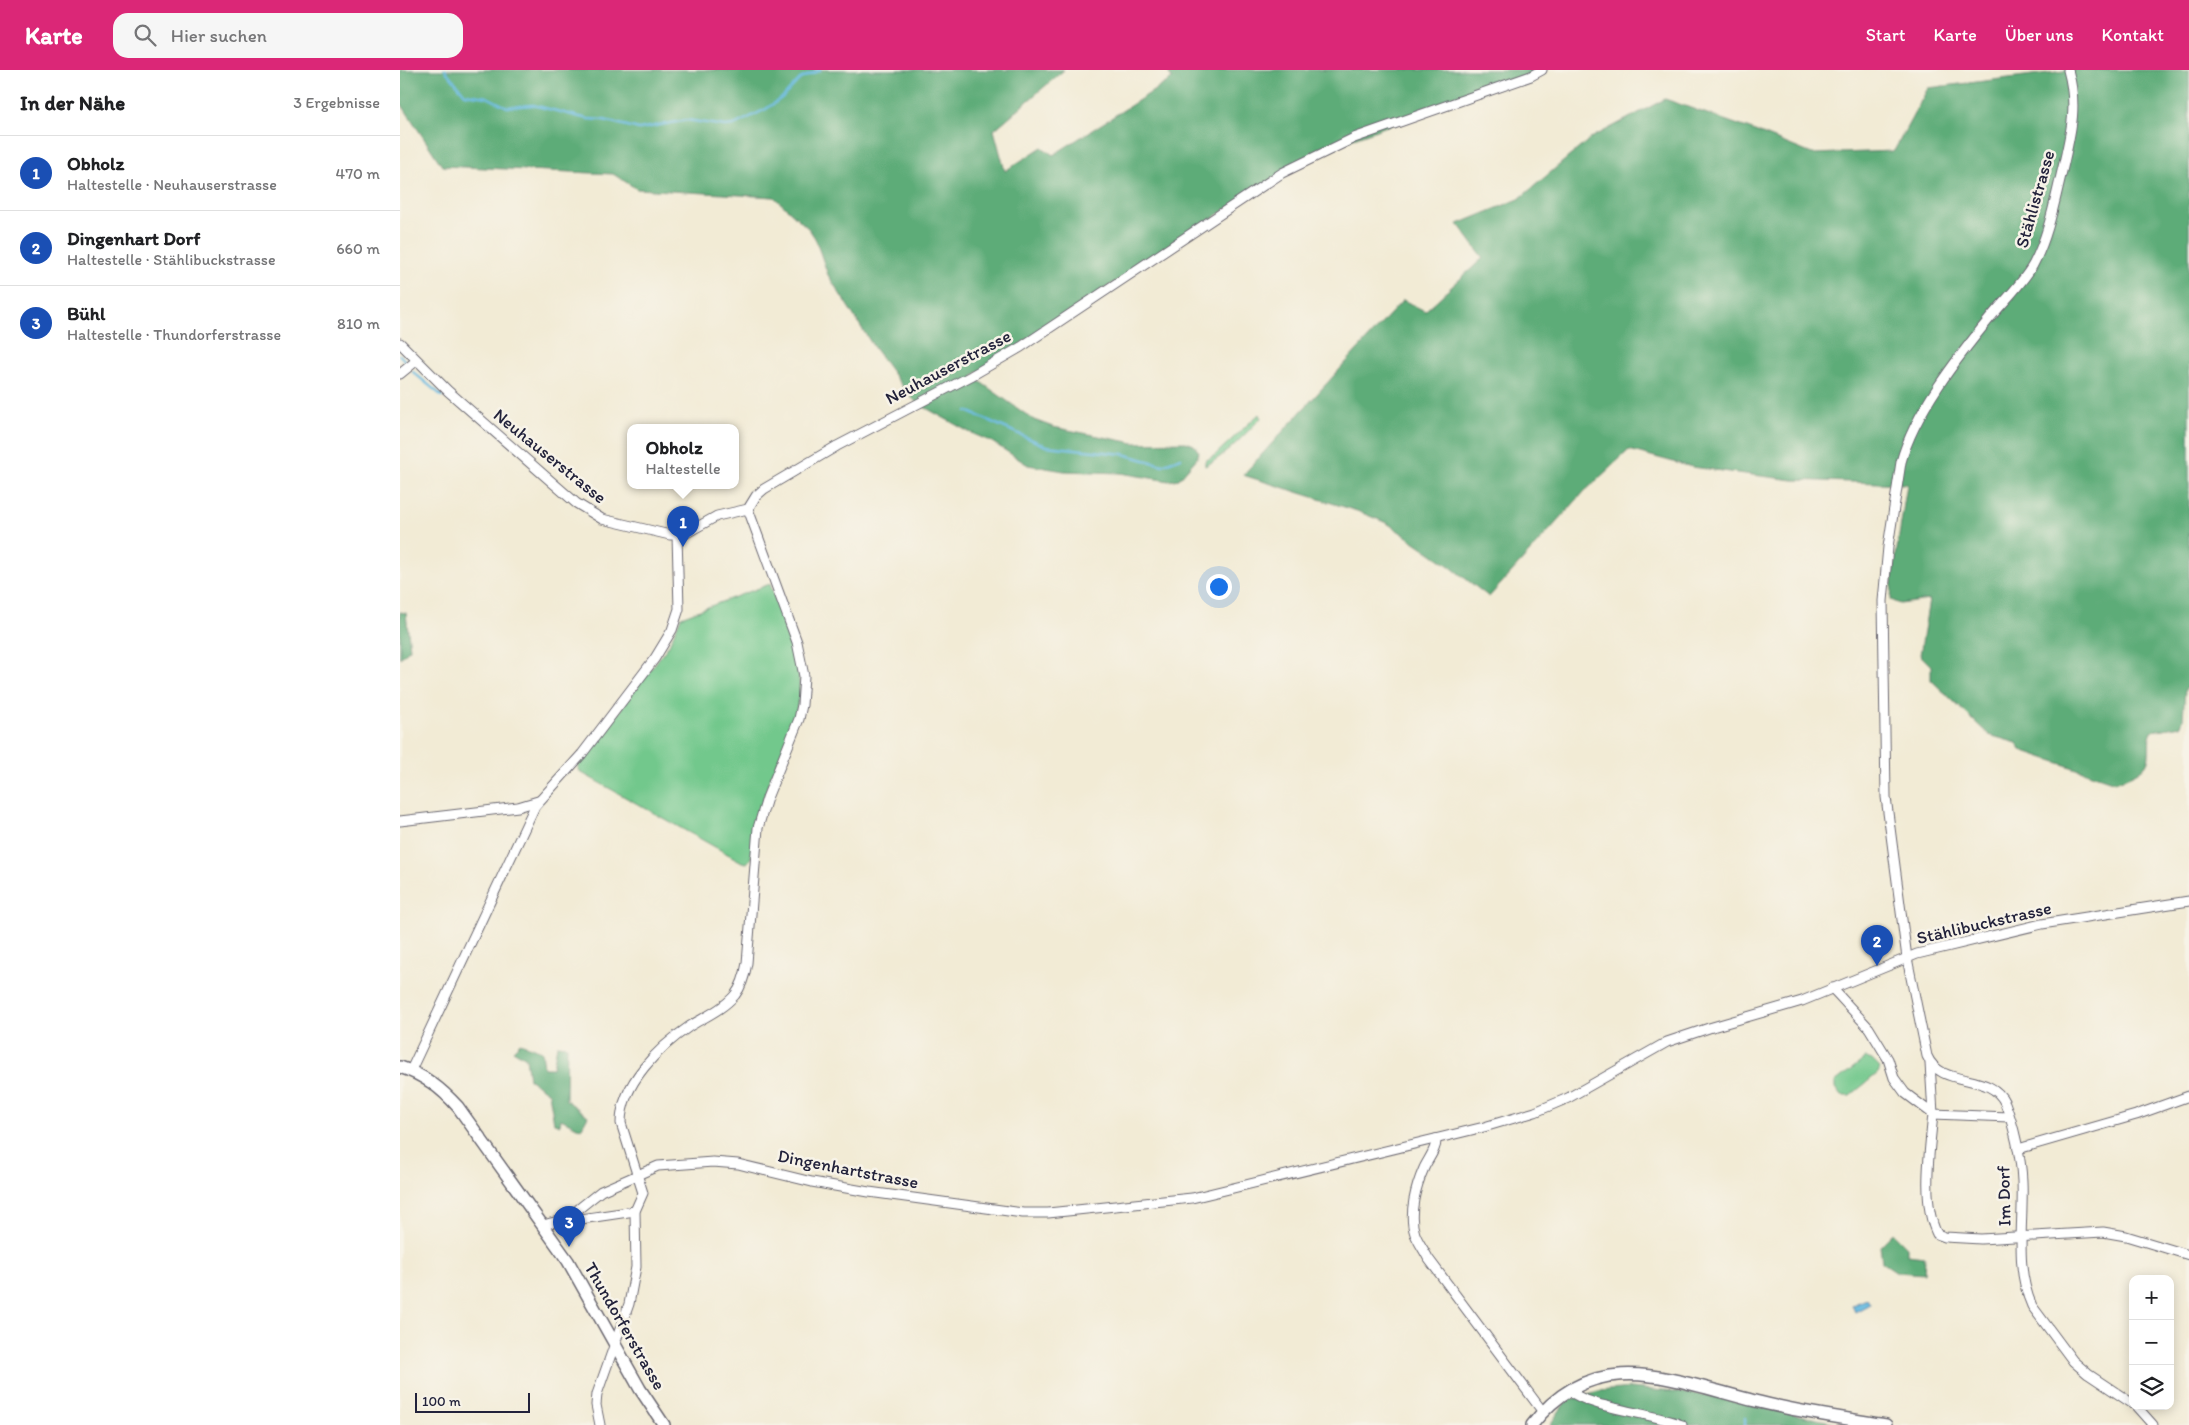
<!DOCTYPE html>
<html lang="de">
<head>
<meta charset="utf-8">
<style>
  body { margin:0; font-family:Itim,sans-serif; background:#f6f6f6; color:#202124 }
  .controls { position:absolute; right:15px; bottom:15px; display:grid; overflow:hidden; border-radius:10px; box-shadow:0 2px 12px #0003 }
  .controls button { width:45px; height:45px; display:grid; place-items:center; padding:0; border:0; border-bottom:1px solid #e0e0e0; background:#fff; color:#202124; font:25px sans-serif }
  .scale { position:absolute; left:15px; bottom:12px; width:115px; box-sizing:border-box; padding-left:5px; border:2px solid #22223b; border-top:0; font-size:14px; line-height:18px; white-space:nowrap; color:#22223b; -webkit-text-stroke:4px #f7f3e8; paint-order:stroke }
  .you { position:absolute; left:818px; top:516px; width:18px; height:18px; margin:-12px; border:4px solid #fff; border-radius:50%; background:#1a73e8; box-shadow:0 0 0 8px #1a73e833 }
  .badge { display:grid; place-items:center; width:32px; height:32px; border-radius:50%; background:#db2777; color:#fff; font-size:16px; font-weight:700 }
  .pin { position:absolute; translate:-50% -41px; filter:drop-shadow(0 1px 2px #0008) }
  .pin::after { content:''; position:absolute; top:26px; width:18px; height:15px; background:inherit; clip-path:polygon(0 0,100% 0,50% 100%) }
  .popup { position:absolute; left:227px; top:354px; width:112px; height:65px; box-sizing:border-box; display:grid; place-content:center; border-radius:10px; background:#fff; filter:drop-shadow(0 1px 4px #0005); font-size:16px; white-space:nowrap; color:#757577 }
  .popup b { font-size:19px; color:#202124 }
  .popup::after { content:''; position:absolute; left:50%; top:100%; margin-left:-10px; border:10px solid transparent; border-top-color:#fff }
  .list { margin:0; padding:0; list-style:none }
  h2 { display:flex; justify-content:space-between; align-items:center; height:65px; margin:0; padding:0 20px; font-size:21px }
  h2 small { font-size:16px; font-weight:400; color:#757577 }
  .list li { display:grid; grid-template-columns:32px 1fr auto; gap:15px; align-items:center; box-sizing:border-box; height:75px; padding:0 20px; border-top:1px solid #e0e0e0 }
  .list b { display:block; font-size:19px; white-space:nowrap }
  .list p { margin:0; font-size:16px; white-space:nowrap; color:#757577 }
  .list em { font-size:16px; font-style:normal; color:#757577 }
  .icon { flex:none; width:28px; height:28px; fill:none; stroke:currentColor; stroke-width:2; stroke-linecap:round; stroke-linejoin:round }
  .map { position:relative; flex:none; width:1789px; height:1355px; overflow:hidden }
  header { display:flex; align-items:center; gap:30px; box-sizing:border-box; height:70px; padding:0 25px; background:#db2777; color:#fff }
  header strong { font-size:24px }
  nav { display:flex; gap:28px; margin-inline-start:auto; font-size:18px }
  .search { width:350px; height:45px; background:#f6f6f6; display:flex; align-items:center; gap:12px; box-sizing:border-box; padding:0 18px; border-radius:15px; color:#757577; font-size:19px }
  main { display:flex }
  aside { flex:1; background:#fff }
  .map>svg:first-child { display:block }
  .green { fill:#72c88c; stroke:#4a7564 }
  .forest { fill:#5dac78; stroke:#40675a }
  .water { fill:#63b8df; stroke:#426d8d }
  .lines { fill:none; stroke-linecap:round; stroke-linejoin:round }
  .stream { stroke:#63b8df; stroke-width:2.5 }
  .minor-casing { stroke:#6b6871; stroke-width:11 }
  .tertiary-casing { stroke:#6b6871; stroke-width:14 }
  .minor { stroke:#fff; stroke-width:9 }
  .tertiary { stroke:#fff; stroke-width:11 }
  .labels { text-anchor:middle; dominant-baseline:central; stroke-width:5; stroke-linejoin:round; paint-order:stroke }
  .street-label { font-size:18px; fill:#22223b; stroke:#f7f3e8 }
</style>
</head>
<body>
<header>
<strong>Karte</strong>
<div class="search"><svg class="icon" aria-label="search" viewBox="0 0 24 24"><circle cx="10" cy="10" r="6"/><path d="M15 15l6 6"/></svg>Hier suchen</div>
<nav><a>Start</a><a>Karte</a><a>Über uns</a><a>Kontakt</a></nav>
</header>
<main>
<aside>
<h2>In der Nähe<small>3 Ergebnisse</small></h2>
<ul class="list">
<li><span class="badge" style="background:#1a4fb4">1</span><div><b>Obholz</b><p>Haltestelle · Neuhauserstrasse</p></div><em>470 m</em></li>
<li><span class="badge" style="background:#1a4fb4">2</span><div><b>Dingenhart Dorf</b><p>Haltestelle · Stählibuckstrasse</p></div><em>660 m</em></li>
<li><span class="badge" style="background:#1a4fb4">3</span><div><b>Bühl</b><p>Haltestelle · Thundorferstrasse</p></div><em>810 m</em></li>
</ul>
</aside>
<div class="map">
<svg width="1789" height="1355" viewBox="0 0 1789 1355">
  <rect width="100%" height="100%" fill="#f7f3e8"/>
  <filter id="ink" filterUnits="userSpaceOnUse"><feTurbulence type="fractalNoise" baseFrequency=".02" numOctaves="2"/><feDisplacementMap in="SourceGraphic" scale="10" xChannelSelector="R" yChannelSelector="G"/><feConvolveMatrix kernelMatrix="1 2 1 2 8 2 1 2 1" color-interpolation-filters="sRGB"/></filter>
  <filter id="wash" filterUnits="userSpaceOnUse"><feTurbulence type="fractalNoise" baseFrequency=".0096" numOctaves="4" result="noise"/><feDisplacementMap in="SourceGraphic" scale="20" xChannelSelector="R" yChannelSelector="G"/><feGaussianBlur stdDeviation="1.12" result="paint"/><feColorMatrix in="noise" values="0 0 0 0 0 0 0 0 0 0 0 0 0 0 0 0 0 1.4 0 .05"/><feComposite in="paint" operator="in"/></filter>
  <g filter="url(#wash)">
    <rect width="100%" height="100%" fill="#f2ebd5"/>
    <g class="green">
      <path d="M859,344L861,348C844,365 827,385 805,396V391L815,385Z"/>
      <polygon points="370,514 398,597 400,624 392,658 368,714 354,760 351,788 347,793 342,792 180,702 178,696 269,575 281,547"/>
      <polygon points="1466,988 1472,990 1480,998 1478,1003 1450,1026 1441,1026 1435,1018 1435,1012"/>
    </g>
    <g class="forest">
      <polygon points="0,0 664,0 594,60 605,101 642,77 653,85 772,9 767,0 1142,0 954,68 882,103 572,306 634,350 653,357 734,373 786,372 794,375 799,382 797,388 779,409 769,411 720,403 664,401 628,395 592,372 569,362 517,333 508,324 475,279 428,205 415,168 409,159 374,127 237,119 213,104 42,96 0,32"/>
      <path d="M1673,0H1789V618L1785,619L1783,649L1781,656L1752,661C1748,670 1750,675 1749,684C1749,702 1729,706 1715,712L1621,680L1617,673L1589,665L1531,610V596L1520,585L1529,530L1500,534L1491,530L1492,511L1507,414L1393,410L1345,404L1292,397L1229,380L1184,422L1089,527L1048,495L987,453L957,441L843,405L1003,230L1025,241L1083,188L1058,154L1119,129L1191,68L1265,29L1350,59L1412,84L1494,81L1528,18Z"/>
      <polygon points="0,542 6,543 10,579 0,588"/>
      <polygon points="120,973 142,981 144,998 153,998 157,975 167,976 166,1030 188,1046 181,1059 161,1049 160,1055 154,1053 149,1023 129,1009 126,988 113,980"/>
      <polygon points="1493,1163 1507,1177 1507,1185 1525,1187 1524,1204 1497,1202 1482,1192 1480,1176"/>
      <polygon points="1231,1318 1306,1325 1445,1355 1150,1355 1166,1331 1198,1321"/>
    </g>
    <polygon class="water" points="1467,1229 1470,1234 1455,1242 1452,1235"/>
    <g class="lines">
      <g class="stream">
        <polyline points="45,0 65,24 87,27 107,37 133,35 188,49 204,50 239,59 287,50 325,56 334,55 366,39 383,27 400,9 420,0"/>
        <polyline points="0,285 5,291"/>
        <polyline points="13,302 42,326"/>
        <polyline points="567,341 646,376 723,384 762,395 781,388"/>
        <polyline points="1345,1348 1345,1355"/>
      </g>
    </g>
  </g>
  <g filter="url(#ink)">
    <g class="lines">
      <g class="minor-casing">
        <g id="minor">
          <path d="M1668,0C1678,36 1671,62 1663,97C1655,129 1649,165 1633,195C1622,214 1604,231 1590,248C1558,287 1514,343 1501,392L1488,477L1483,531L1486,727L1507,888L1527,986C1541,1019 1591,1001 1605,1033C1614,1056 1621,1087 1622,1111C1624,1152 1614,1196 1632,1236L1673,1291L1688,1304L1733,1334"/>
          <polyline points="0,273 48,321 153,413 176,433 202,449 270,465 283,465 317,446 348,439 356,426 364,419 437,376 571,306 621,277 882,103 954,68 1131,6 1142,0"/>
          <polyline points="0,304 16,291"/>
          <polyline points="0,751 118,737 138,731"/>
          <path d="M1432,918L1469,958L1488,989L1494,1008L1505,1023L1533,1044C1530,1078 1521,1132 1537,1164L1545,1167L1581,1169L1703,1162L1726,1166L1789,1185"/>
          <polyline points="1530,993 1533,1044 1609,1047"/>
          <polyline points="11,1000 135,736 182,684 255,588 272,560 279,539 277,465"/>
          <path d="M1036,1069C1037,1079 1028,1089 1024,1098C1016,1116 1008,1144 1015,1164C1018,1172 1024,1180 1028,1188L1143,1342"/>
          <polyline points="1618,1079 1736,1045 1789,1026"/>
          <polyline points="171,1146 181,1149 235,1141"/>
          <polyline points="143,1155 166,1149 201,1121 258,1096 313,1092 338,1094 412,1112 469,1122 623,1143 648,1143 792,1128 1084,1057 1135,1042 1168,1028 1267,972 1309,958 1402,931 1517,884 1642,854 1789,831"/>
          <path d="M1170,1321C1189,1338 1254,1343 1282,1355"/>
          <polyline points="1736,1336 1753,1355"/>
          <path d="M200,1355L196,1335L197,1324L229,1234L236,1197L235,1141L243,1123L221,1053C221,1014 259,977 290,956C305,947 323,939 335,925C342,916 345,905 347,893L358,758L367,728L399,649L402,635L404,606L397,572L348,439"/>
        </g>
      </g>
      <g class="tertiary-casing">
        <g id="tertiary">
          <path d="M0,997C24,1005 41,1018 58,1037L168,1191L240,1319L264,1355"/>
          <path d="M1132,1355C1194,1273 1275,1311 1355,1331C1398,1342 1443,1348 1486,1355"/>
        </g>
      </g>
      <use href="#minor" class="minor"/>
      <use href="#tertiary" class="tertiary"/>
    </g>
  </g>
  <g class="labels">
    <g class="street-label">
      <text transform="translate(1635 129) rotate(-74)">Stählistrasse</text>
      <text transform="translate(548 297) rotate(-28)">Neuhauserstrasse</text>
      <text transform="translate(150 386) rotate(39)">Neuhauserstrasse</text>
      <text transform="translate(1584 853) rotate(-13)">Stählibuckstrasse</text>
      <text transform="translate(448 1099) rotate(11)">Dingenhartstrasse</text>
      <text transform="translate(1604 1126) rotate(-91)">Im Dorf</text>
      <text transform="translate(225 1256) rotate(60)">Thundorferstrasse</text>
    </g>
  </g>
</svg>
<div class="controls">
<button>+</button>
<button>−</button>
<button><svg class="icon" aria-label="layers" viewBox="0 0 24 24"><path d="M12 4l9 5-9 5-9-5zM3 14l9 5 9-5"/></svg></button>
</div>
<div class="scale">100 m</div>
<div class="you"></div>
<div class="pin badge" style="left:283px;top:477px;background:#1a4fb4">1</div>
<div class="popup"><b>Obholz</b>Haltestelle</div>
<div class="pin badge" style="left:1477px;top:896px;background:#1a4fb4">2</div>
<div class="pin badge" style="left:169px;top:1177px;background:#1a4fb4">3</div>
</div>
</main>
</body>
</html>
